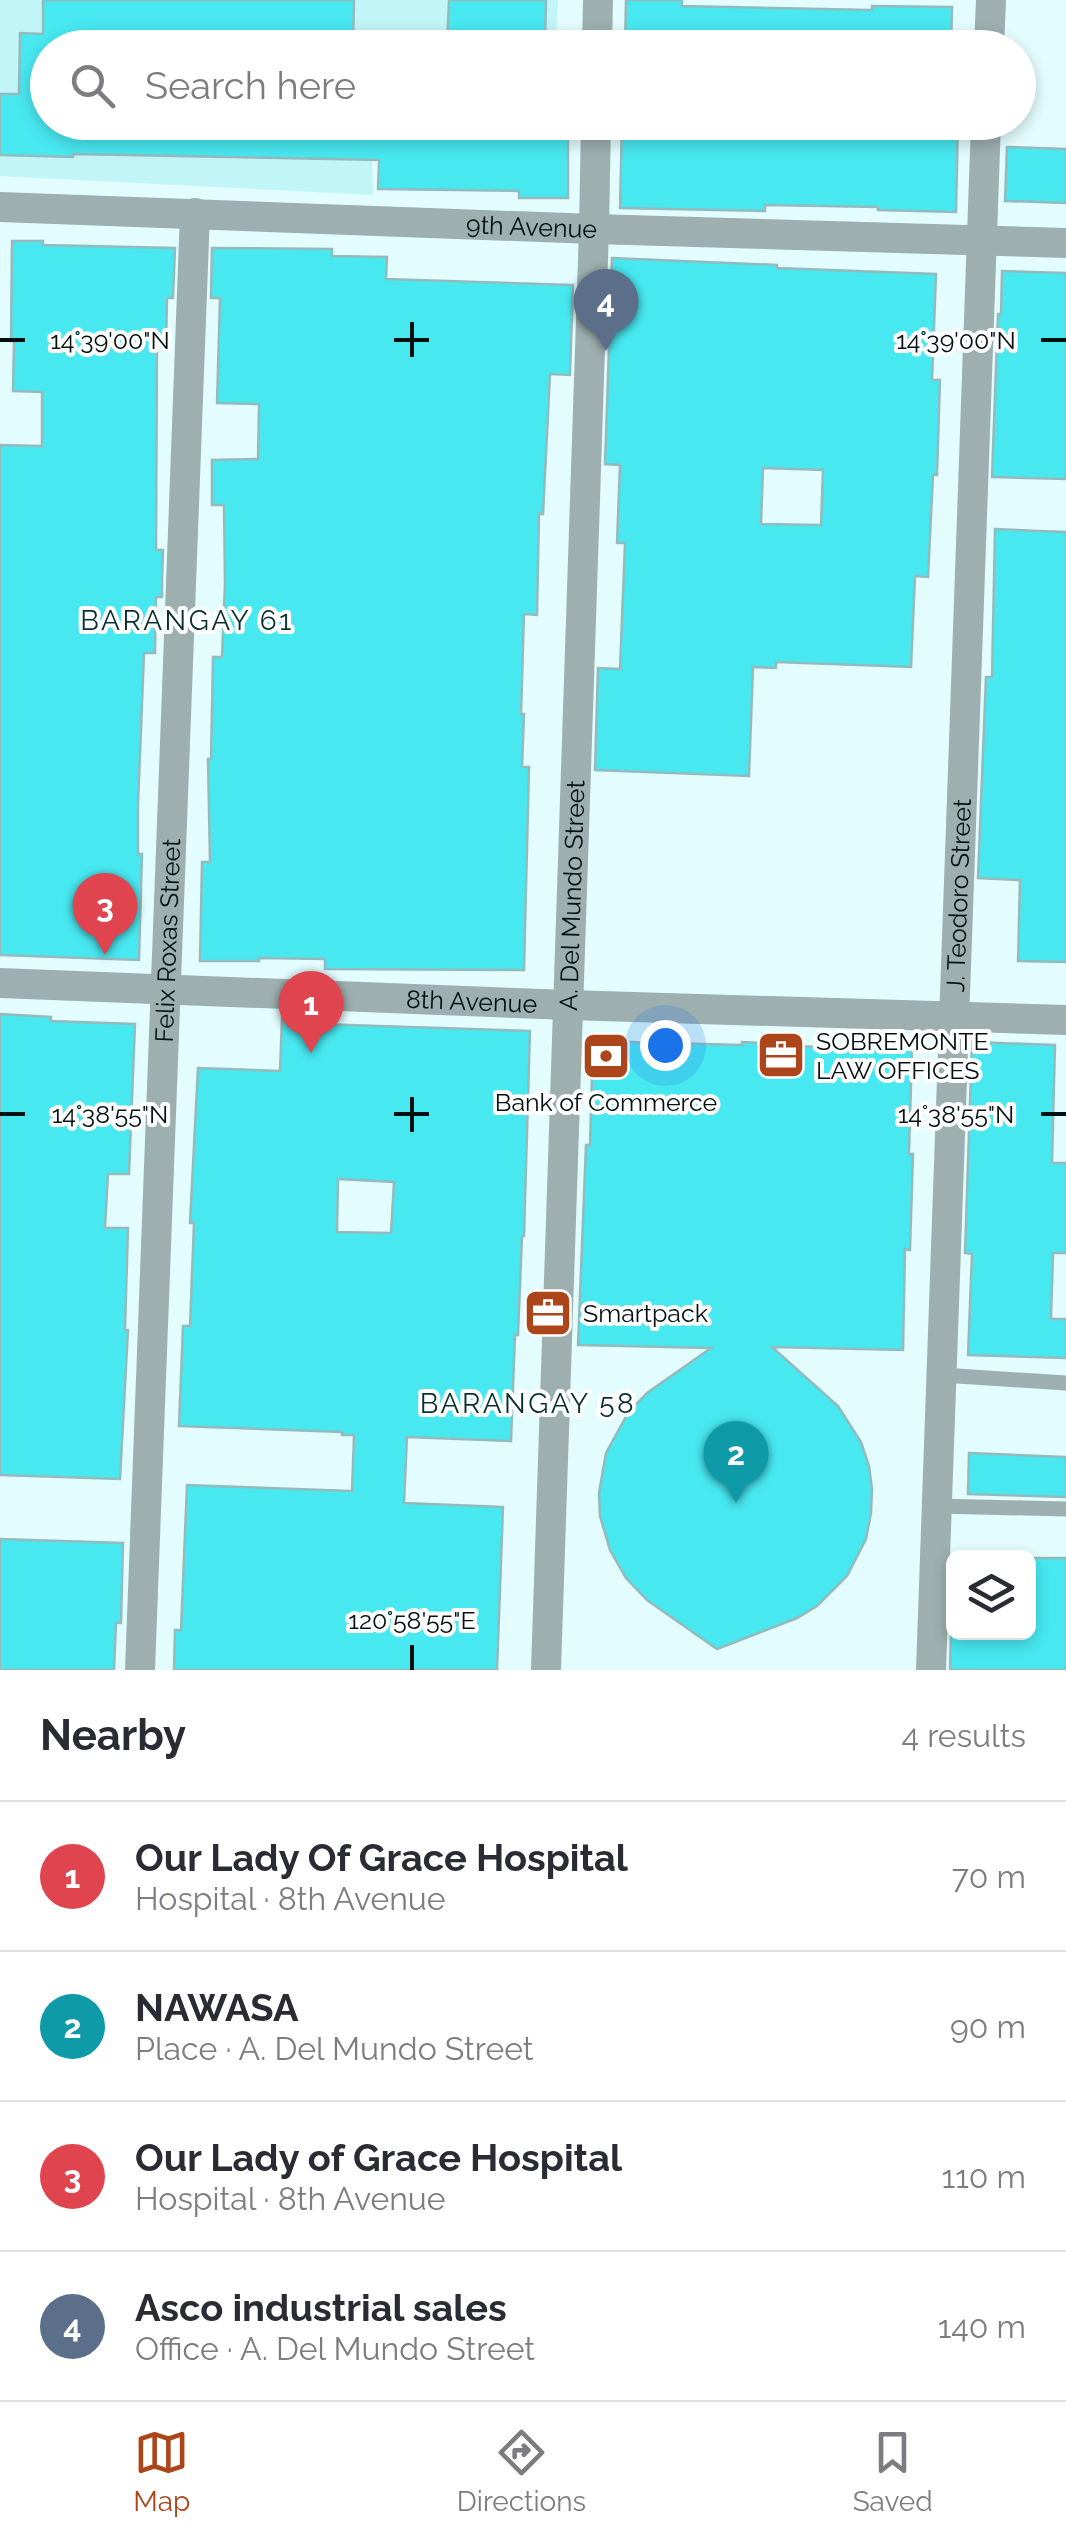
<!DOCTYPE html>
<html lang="en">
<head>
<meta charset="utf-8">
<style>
  body { margin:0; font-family:Raleway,sans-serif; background:#f7f7f7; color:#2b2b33 }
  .controls { position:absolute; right:30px; bottom:30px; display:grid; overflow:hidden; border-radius:15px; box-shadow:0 5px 15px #0003 }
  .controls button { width:90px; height:90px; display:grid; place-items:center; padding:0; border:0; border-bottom:2px solid #e1e1e2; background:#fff; color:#2b2b33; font:50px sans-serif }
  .you { position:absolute; left:665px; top:1045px; width:35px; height:35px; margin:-25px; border:8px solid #fff; border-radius:50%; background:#1a73e8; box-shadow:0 0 0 15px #1a73e833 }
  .badge { display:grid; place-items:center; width:65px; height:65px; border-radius:50%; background:#ac461a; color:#fff; font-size:32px; font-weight:700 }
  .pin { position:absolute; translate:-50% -82px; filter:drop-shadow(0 2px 5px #0008) }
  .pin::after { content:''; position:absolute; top:52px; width:35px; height:30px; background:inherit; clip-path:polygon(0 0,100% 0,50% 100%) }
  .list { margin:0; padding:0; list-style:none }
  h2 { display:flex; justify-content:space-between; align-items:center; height:130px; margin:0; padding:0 40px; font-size:42px }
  h2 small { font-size:32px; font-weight:400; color:#7c7c81 }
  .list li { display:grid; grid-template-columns:65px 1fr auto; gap:30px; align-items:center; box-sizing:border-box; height:150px; padding:0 40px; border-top:2px solid #e1e1e2 }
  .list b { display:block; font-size:38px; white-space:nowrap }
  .list p { margin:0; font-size:32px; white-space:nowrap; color:#7c7c81 }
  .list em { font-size:32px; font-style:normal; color:#7c7c81 }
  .icon { flex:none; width:55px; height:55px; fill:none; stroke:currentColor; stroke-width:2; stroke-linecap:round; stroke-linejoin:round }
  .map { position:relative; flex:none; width:1066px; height:1670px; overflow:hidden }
  .search { position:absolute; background:#fff; box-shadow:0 5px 15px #0003; left:30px; right:30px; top:30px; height:110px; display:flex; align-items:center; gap:25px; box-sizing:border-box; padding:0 35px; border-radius:55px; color:#7c7c81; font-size:38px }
  .sheet { height:730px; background:#fff }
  nav { display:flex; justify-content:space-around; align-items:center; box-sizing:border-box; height:140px; border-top:2px solid #e1e1e2; background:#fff; font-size:28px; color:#7c7c81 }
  nav a { display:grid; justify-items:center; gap:5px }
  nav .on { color:#ac461a }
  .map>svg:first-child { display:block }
  .built { fill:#c1f5f7 }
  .building { fill:#48e8f1; stroke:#93bbbd; stroke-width:2.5; fill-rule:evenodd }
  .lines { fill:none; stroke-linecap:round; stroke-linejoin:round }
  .service { stroke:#9dafaf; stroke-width:15 }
  .minor { stroke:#9dafaf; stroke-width:30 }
  .ticks { fill:none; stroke:#031011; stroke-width:4 }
  .labels { text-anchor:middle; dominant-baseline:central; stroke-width:8; stroke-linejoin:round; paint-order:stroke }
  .street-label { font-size:25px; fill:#031011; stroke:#fff }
  .poi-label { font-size:25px; fill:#031011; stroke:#fff; text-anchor:start }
  .neighbourhood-label { font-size:28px; letter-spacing:2.5px; fill:#083032; stroke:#fff }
  .ticks-label { font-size:25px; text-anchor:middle; fill:#031011; stroke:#fff; stroke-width:8; stroke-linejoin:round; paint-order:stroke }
</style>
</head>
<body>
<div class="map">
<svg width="1066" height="1670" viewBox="0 0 1066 1670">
  <rect width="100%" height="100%" fill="#e3fcfd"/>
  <polygon class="built" points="0,0 558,0 556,47 48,48 48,122 554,122 554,126 371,124 373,195 0,176"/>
  <g class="building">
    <polygon points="43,0 354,0 353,48 243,48 79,42 79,48 48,48 48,122 337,122 337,131 568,135 568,198 519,198 519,191 378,189 379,160 73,154 73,157 0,155 0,94 19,94 20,33 43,34"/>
    <polygon points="449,0 546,0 545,48 447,48"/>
    <polygon points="626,0 682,0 682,6 872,10 872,6 952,7 951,48 625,48"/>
    <polygon points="622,122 958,122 956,212 878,210 878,207 765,205 765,211 620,208"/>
    <polygon points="1007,147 1066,149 1066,203 1005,201"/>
    <polygon points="12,241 43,241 43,245 175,248 173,298 167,298 166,346 157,345 156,550 163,550 162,580 162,597 156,597 155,653 144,653 138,805 138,854 142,854 139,960 0,955 0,445 42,446 42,392 13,391 14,341 11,341"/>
    <polygon points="212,248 332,249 332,256 387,257 386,279 573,285 570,375 550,374 543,514 539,514 537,615 524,614 521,714 524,714 522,767 529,767 524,970 325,969 325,959 259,958 259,961 200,961 202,862 210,862 208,759 211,759 213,657 222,657 225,583 224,505 212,505 212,460 258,459 259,404 217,403 220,298 211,298"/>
    <path d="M612,258L777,265V268L936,274L932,380H940L937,475H933L928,577L915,576L911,667L776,662V668L753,667L749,776L595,770L598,668L620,669L625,543H617L620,465L605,464ZM763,468L823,470L821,525L761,524Z"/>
    <polygon points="1002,271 1066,273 1066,479 992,477 998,314 1001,314"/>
    <polygon points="995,529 1066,532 1066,962 1018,961 1020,880 978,878 986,677 992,677"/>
    <polygon points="0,1014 51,1017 51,1021 135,1024 129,1174 108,1174 105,1228 128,1228 125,1330 128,1330 120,1479 0,1475"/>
    <path d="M282,1018L318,1019V1024L530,1031L524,1236H522L518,1335H515L511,1441L407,1437L404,1503L503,1507L497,1670H174L175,1630H181L187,1485L352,1491L354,1435H342V1432L179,1426L183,1326H190L194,1223H190L198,1068L280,1071ZM338,1179L394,1182L391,1233L337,1232Z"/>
    <polygon points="593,1041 742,1045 742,1042 788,1044 788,1046 912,1049 909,1154 913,1154 910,1250 905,1249 903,1350 772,1347 838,1406 861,1442 869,1466 872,1489 871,1513 866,1539 847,1576 817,1606 797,1618 717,1649 647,1600 626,1578 610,1550 600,1516 599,1493 606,1453 628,1413 647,1393 711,1348 578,1345 586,1145 590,1145"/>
    <polygon points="972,1042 1055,1045 1052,1163 1066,1163 1066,1253 1053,1253 1051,1319 1066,1319 1066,1358 968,1355 972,1254 965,1253"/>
    <polygon points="969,1453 1066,1457 1066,1497 968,1494"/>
    <polygon points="0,1539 123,1543 121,1623 116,1623 114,1670 0,1670"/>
    <polygon points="1028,1558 1066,1558 1066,1670 950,1670 951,1632 1028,1632"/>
  </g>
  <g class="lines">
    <g class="service">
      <polyline points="942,1375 1066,1383"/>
      <polyline points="937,1506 1066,1509"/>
    </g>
    <g class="minor">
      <polyline points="597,48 598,0"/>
      <polyline points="989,48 991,0"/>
      <path id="s1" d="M0,207L594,229L1066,243"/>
      <path id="s2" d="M0,983L568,1005L1066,1020"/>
      <path id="s3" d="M140,1670L195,213"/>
      <path id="s4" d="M546,1670L594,229L596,122"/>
      <path id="s5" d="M931,1670L986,122"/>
    </g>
  </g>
  <path class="ticks" d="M412,322V357M0,340H25M394,340H429M1041,340H1066M412,1097V1132M0,1114H25M394,1114H429M1041,1114H1066M412,1645V1670"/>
  <defs>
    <g id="office-square" transform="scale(2.5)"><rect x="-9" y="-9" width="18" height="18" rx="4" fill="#ac461a" stroke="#fff"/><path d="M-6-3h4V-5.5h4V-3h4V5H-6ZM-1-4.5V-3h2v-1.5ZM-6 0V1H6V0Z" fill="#fff"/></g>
    <g id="bank-square" transform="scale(2.5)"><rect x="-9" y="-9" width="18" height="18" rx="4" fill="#ac461a" stroke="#fff"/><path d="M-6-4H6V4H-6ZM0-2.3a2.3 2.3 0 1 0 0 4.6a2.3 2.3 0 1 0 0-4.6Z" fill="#fff"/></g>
  </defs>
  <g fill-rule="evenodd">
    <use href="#office-square" x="781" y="1055"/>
    <use href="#bank-square" x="606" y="1056"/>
    <use href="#office-square" x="548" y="1313"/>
  </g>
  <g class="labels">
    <g class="street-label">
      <text stroke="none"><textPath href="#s1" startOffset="532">9th Avenue</textPath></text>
      <text stroke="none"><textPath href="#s4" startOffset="775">A. Del Mundo Street</textPath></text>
      <text stroke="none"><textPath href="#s5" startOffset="775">J. Teodoro Street</textPath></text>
      <text stroke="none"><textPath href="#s3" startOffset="730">Felix Roxas Street</textPath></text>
      <text stroke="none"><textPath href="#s2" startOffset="472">8th Avenue</textPath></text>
    </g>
    <g class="poi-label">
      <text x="816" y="1041">SOBREMONTE<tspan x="816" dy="29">LAW OFFICES</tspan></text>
      <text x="606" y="1102" text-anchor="middle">Bank of Commerce</text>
      <text x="583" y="1313">Smartpack</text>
    </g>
    <g class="neighbourhood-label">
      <text x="187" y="620">BARANGAY 61</text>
      <text x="528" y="1403">BARANGAY 58</text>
    </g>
  </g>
  <g class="ticks-label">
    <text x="110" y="349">14°39'00"N</text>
    <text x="956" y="349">14°39'00"N</text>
    <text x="110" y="1123">14°38'55"N</text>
    <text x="956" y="1123">14°38'55"N</text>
    <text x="412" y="1629">120°58'55"E</text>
  </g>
</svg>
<div class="controls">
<button><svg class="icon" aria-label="layers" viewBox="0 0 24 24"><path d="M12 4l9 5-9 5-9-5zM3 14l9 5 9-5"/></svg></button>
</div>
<div class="you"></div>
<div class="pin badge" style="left:311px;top:1053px;background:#e0444e">1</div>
<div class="pin badge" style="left:736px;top:1503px;background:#0f9aa8">2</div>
<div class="pin badge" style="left:105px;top:955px;background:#e0444e">3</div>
<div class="pin badge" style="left:606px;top:351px;background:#5c6f8a">4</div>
<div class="search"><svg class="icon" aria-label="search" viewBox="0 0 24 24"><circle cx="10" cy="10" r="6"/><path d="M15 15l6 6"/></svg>Search here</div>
</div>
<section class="sheet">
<h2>Nearby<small>4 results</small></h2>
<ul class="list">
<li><span class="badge" style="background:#e0444e">1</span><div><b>Our Lady Of Grace Hospital</b><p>Hospital · 8th Avenue</p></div><em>70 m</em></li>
<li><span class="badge" style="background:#0f9aa8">2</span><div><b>NAWASA</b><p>Place · A. Del Mundo Street</p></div><em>90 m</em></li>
<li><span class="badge" style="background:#e0444e">3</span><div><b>Our Lady of Grace Hospital</b><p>Hospital · 8th Avenue</p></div><em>110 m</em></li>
<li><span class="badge" style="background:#5c6f8a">4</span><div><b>Asco industrial sales</b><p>Office · A. Del Mundo Street</p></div><em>140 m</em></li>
</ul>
</section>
<nav>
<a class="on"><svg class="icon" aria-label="map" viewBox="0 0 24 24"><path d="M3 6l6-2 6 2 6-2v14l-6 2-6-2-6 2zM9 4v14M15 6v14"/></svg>Map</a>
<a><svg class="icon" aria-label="directions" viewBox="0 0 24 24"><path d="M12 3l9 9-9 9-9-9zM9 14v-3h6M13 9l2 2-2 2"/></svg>Directions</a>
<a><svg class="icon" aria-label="saved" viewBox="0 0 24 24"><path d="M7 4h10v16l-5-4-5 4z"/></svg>Saved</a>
</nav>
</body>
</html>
